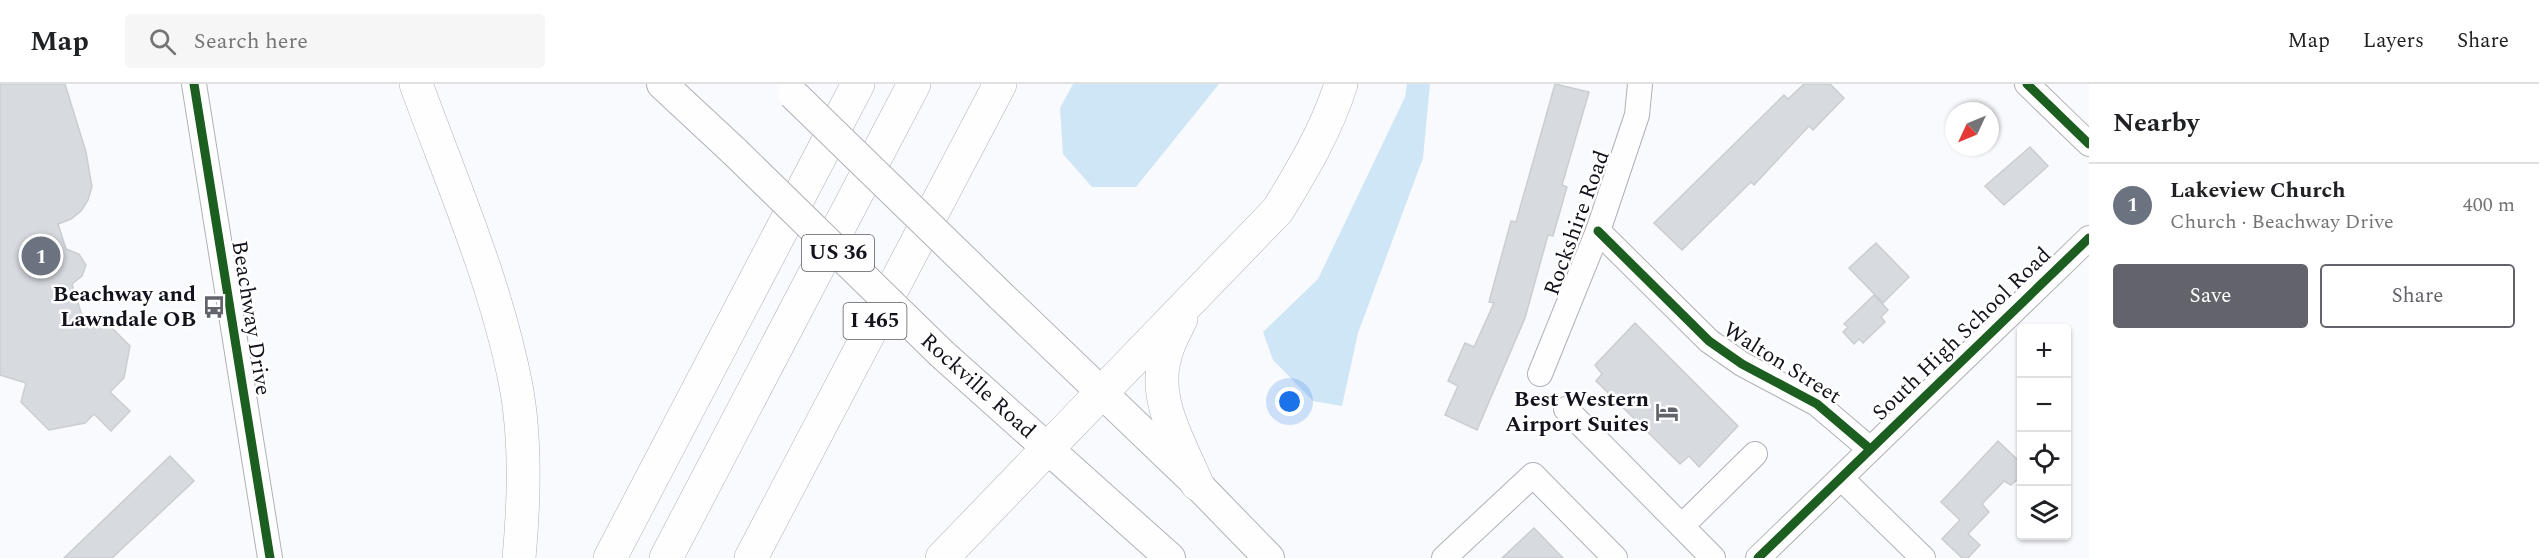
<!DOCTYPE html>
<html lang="en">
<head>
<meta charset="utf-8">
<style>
  body { margin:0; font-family:Spectral,serif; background:#f6f6f6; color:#202124 }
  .controls { position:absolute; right:18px; bottom:18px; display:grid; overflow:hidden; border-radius:6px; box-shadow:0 2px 4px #0004 }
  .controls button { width:54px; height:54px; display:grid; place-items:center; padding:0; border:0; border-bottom:2px solid #e0e0e0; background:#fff; color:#202124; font:30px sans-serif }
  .compass { position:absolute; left:1945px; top:18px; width:54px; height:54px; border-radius:50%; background:#fff; box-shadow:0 2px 4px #0004; rotate:226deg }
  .you { position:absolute; left:1290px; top:318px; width:21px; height:21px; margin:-15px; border:4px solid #fff; border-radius:50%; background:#1a73e8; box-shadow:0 0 0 9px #1a73e833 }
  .badge { display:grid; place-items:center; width:39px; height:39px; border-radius:50%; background:#63646b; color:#fff; font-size:20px; font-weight:700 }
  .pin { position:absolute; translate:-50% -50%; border:3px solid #fff; box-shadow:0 2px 6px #0006 }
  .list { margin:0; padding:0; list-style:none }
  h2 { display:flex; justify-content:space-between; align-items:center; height:78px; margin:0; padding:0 24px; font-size:26px }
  h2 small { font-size:20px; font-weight:400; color:#757577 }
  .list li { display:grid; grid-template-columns:39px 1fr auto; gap:18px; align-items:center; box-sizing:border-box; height:84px; padding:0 24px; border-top:2px solid #e0e0e0 }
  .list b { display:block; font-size:22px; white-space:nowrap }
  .list p { margin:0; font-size:20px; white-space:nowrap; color:#757577 }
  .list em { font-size:20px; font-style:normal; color:#757577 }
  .actions { display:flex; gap:12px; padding:18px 24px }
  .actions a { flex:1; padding:14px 0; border:2px solid #63646b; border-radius:6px; text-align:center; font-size:21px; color:#63646b }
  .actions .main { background:#63646b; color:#fff }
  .icon { flex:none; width:33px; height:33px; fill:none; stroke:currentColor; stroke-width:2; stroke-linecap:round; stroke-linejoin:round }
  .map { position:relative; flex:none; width:2089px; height:474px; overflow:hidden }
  header { display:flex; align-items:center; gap:36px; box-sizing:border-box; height:84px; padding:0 30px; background:#fff; border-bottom:2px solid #e0e0e0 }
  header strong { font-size:28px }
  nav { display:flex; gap:33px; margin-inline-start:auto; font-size:21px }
  .search { width:420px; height:54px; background:#f6f6f6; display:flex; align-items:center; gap:15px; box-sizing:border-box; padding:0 21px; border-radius:6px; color:#757577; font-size:22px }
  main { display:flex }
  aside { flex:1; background:#fff }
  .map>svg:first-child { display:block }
  .water { fill:#cfe6f6 }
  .building { fill:#d7dbe0; stroke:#cacdd2; stroke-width:1.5 }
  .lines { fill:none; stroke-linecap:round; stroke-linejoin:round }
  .minor-casing { stroke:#b0b1b7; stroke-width:26 }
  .major-casing { stroke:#b0b1b7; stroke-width:32 }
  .highway-casing { stroke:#b0b1b7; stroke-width:34 }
  .minor { stroke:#fefeff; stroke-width:24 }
  .major { stroke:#fefeff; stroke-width:30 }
  .highway { stroke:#fefeff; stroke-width:33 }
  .major-bridge-casing { stroke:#b0b1b7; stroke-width:32; stroke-linecap:butt }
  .major-bridge { stroke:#fefeff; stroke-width:30 }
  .cycleway-casing { stroke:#fff; stroke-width:13 }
  .cycleway { stroke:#1b5e20; stroke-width:9 }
  .labels { text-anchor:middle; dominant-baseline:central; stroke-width:5; stroke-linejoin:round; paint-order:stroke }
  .shield { fill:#fff; stroke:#595a60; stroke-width:1.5 }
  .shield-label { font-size:21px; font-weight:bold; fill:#12131c }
  .street-label { font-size:22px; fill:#12131c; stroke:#fff }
  .poi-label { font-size:22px; font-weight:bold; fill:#12131c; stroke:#fff; text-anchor:end }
</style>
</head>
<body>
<header>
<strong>Map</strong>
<div class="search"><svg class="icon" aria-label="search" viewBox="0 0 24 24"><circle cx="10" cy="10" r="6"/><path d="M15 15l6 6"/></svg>Search here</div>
<nav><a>Map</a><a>Layers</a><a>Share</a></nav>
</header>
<main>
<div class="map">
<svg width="2089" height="474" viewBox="0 0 2089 474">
  <rect width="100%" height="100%" fill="#f9fafd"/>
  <g class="water">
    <polygon points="1073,0 1219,0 1136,103 1092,103 1063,70 1060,24"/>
    <polygon points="1407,0 1430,0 1423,74 1358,249 1342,322 1313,317 1273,276 1263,248 1318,195 1405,13"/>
  </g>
  <g class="building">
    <polygon points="0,0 65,0 86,68 92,103 88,116 81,127 71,135 58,140 66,165 79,170 86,181 82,192 72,200 84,238 101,233 130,262 124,294 110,308 130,327 111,347 94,330 85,339 49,346 21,318 26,299 0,291"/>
    <polygon points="1555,0 1589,8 1562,101 1567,103 1553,152 1548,151 1525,234 1477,346 1445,331 1458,302 1448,297 1465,259 1474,263 1494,219 1489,218 1511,137 1516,138"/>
    <polygon points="1804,0 1830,0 1844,14 1813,46 1809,42 1754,101 1751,98 1682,166 1654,139 1784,11 1788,15"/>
    <polygon points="2030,63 2048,82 2004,121 1985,102"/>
    <polygon points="1876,159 1909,193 1883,219 1849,184"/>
    <polygon points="1874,211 1888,226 1881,233 1885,238 1863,259 1859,255 1854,260 1843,248 1848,243 1844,240"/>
    <polygon points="1635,239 1738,342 1699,383 1689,372 1680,380 1596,297 1602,290 1595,281"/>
    <polygon points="1998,357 2022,380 2022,391 2011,401 2004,397 1982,420 1989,428 1968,450 1980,461 1968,474 1962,474 1942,455 1960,436 1941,418"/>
    <polygon points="170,372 194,397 112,474 64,474"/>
    <polygon points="1534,444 1563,474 1502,474"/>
  </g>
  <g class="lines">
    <g class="minor-casing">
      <g id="minor">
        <polyline points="194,0 270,474"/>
        <polyline points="2027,0 2089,60"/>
        <polyline points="1598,147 1709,257 1742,280 1817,320 1870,365"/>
        <polyline points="1540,290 1598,147 1637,31 1640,0"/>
        <polyline points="1566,325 1713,474"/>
        <polyline points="1841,394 1923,474"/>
        <polyline points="1682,442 1755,370"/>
        <polyline points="1444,474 1533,391 1615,474"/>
        <polyline points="1758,474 2089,154"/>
      </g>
    </g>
    <g class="major-casing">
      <g id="major">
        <polyline points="662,0 735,68"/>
        <polyline points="1001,212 1197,400 1269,474"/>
        <polyline points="942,270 1170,474"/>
      </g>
    </g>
    <g class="highway-casing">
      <g id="highway">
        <path d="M416,0C452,99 496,198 516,302C526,355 524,420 519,474"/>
        <path d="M1181,235C1176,246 1169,257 1166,269C1151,314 1180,359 1197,400"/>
        <polyline points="610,474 858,0"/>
        <polyline points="666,474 914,0"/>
        <polyline points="751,474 1000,0"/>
        <path d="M942,474L1278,126C1303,85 1327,45 1341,0"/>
      </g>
    </g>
    <use href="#minor" class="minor"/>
    <use href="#major" class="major"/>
    <use href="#highway" class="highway"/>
    <g class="major-bridge-casing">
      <g id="major-bridge">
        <polyline points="793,10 1001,212"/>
        <polyline points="735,68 942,270"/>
      </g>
    </g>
    <use href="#major-bridge" class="major-bridge"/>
    <g class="cycleway-casing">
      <g id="cycleway">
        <polyline points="194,0 270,474"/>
        <polyline points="2027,0 2089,60"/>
        <polyline points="1598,147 1709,257 1742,280 1817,320 1870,365"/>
        <polyline points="1758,474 2089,154"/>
      </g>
    </g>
    <use href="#cycleway" class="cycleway"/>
  </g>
  <defs>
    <g id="bus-bare" transform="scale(1.8)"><path d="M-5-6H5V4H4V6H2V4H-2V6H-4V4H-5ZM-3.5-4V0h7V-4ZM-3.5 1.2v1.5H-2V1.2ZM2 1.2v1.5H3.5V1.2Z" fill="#63646b" stroke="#fff" stroke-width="2.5" paint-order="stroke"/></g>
    <g id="hotel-bare" transform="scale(1.8)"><path d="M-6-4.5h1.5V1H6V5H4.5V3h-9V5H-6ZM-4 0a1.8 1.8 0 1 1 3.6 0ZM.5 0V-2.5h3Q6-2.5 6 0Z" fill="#63646b" stroke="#fff" stroke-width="2.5" paint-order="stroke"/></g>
  </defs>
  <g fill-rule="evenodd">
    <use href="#bus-bare" x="214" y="223"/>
    <use href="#hotel-bare" x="1667" y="328"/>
  </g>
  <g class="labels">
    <g class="shield">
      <rect x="802" y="151" width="72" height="36" rx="4.5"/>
      <rect x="843.5" y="219" width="63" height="36" rx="4.5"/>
    </g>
    <g class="shield-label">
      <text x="838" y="169">US 36</text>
      <text x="875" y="237">I 465</text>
    </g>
    <g class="street-label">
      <text transform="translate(1577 139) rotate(-70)">Rockshire Road</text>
      <text transform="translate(251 234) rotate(81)">Beachway Drive</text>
      <text transform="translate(1962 250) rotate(-44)">South High School Road</text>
      <text transform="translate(1782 279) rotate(32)">Walton Street</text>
      <text transform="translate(978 302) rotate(42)">Rockville Road</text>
    </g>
    <g class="poi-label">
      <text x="196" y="210">Beachway and<tspan x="196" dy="25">Lawndale OB</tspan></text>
      <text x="1649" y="315">Best Western<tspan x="1649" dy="25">Airport Suites</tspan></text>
    </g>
  </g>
</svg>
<div class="controls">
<button>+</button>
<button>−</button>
<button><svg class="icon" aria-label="locate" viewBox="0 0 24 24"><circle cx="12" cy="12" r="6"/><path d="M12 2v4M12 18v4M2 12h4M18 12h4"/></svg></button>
<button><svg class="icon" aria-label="layers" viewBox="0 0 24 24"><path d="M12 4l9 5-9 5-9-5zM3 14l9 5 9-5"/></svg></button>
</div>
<svg class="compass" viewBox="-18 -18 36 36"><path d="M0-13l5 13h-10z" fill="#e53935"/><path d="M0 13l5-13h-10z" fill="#757577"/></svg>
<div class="you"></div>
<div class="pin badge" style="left:41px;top:172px;background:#6b7280">1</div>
</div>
<aside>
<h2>Nearby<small></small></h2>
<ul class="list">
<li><span class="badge" style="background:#6b7280">1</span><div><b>Lakeview Church</b><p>Church · Beachway Drive</p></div><em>400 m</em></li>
</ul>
<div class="actions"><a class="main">Save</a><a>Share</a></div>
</aside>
</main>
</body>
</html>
